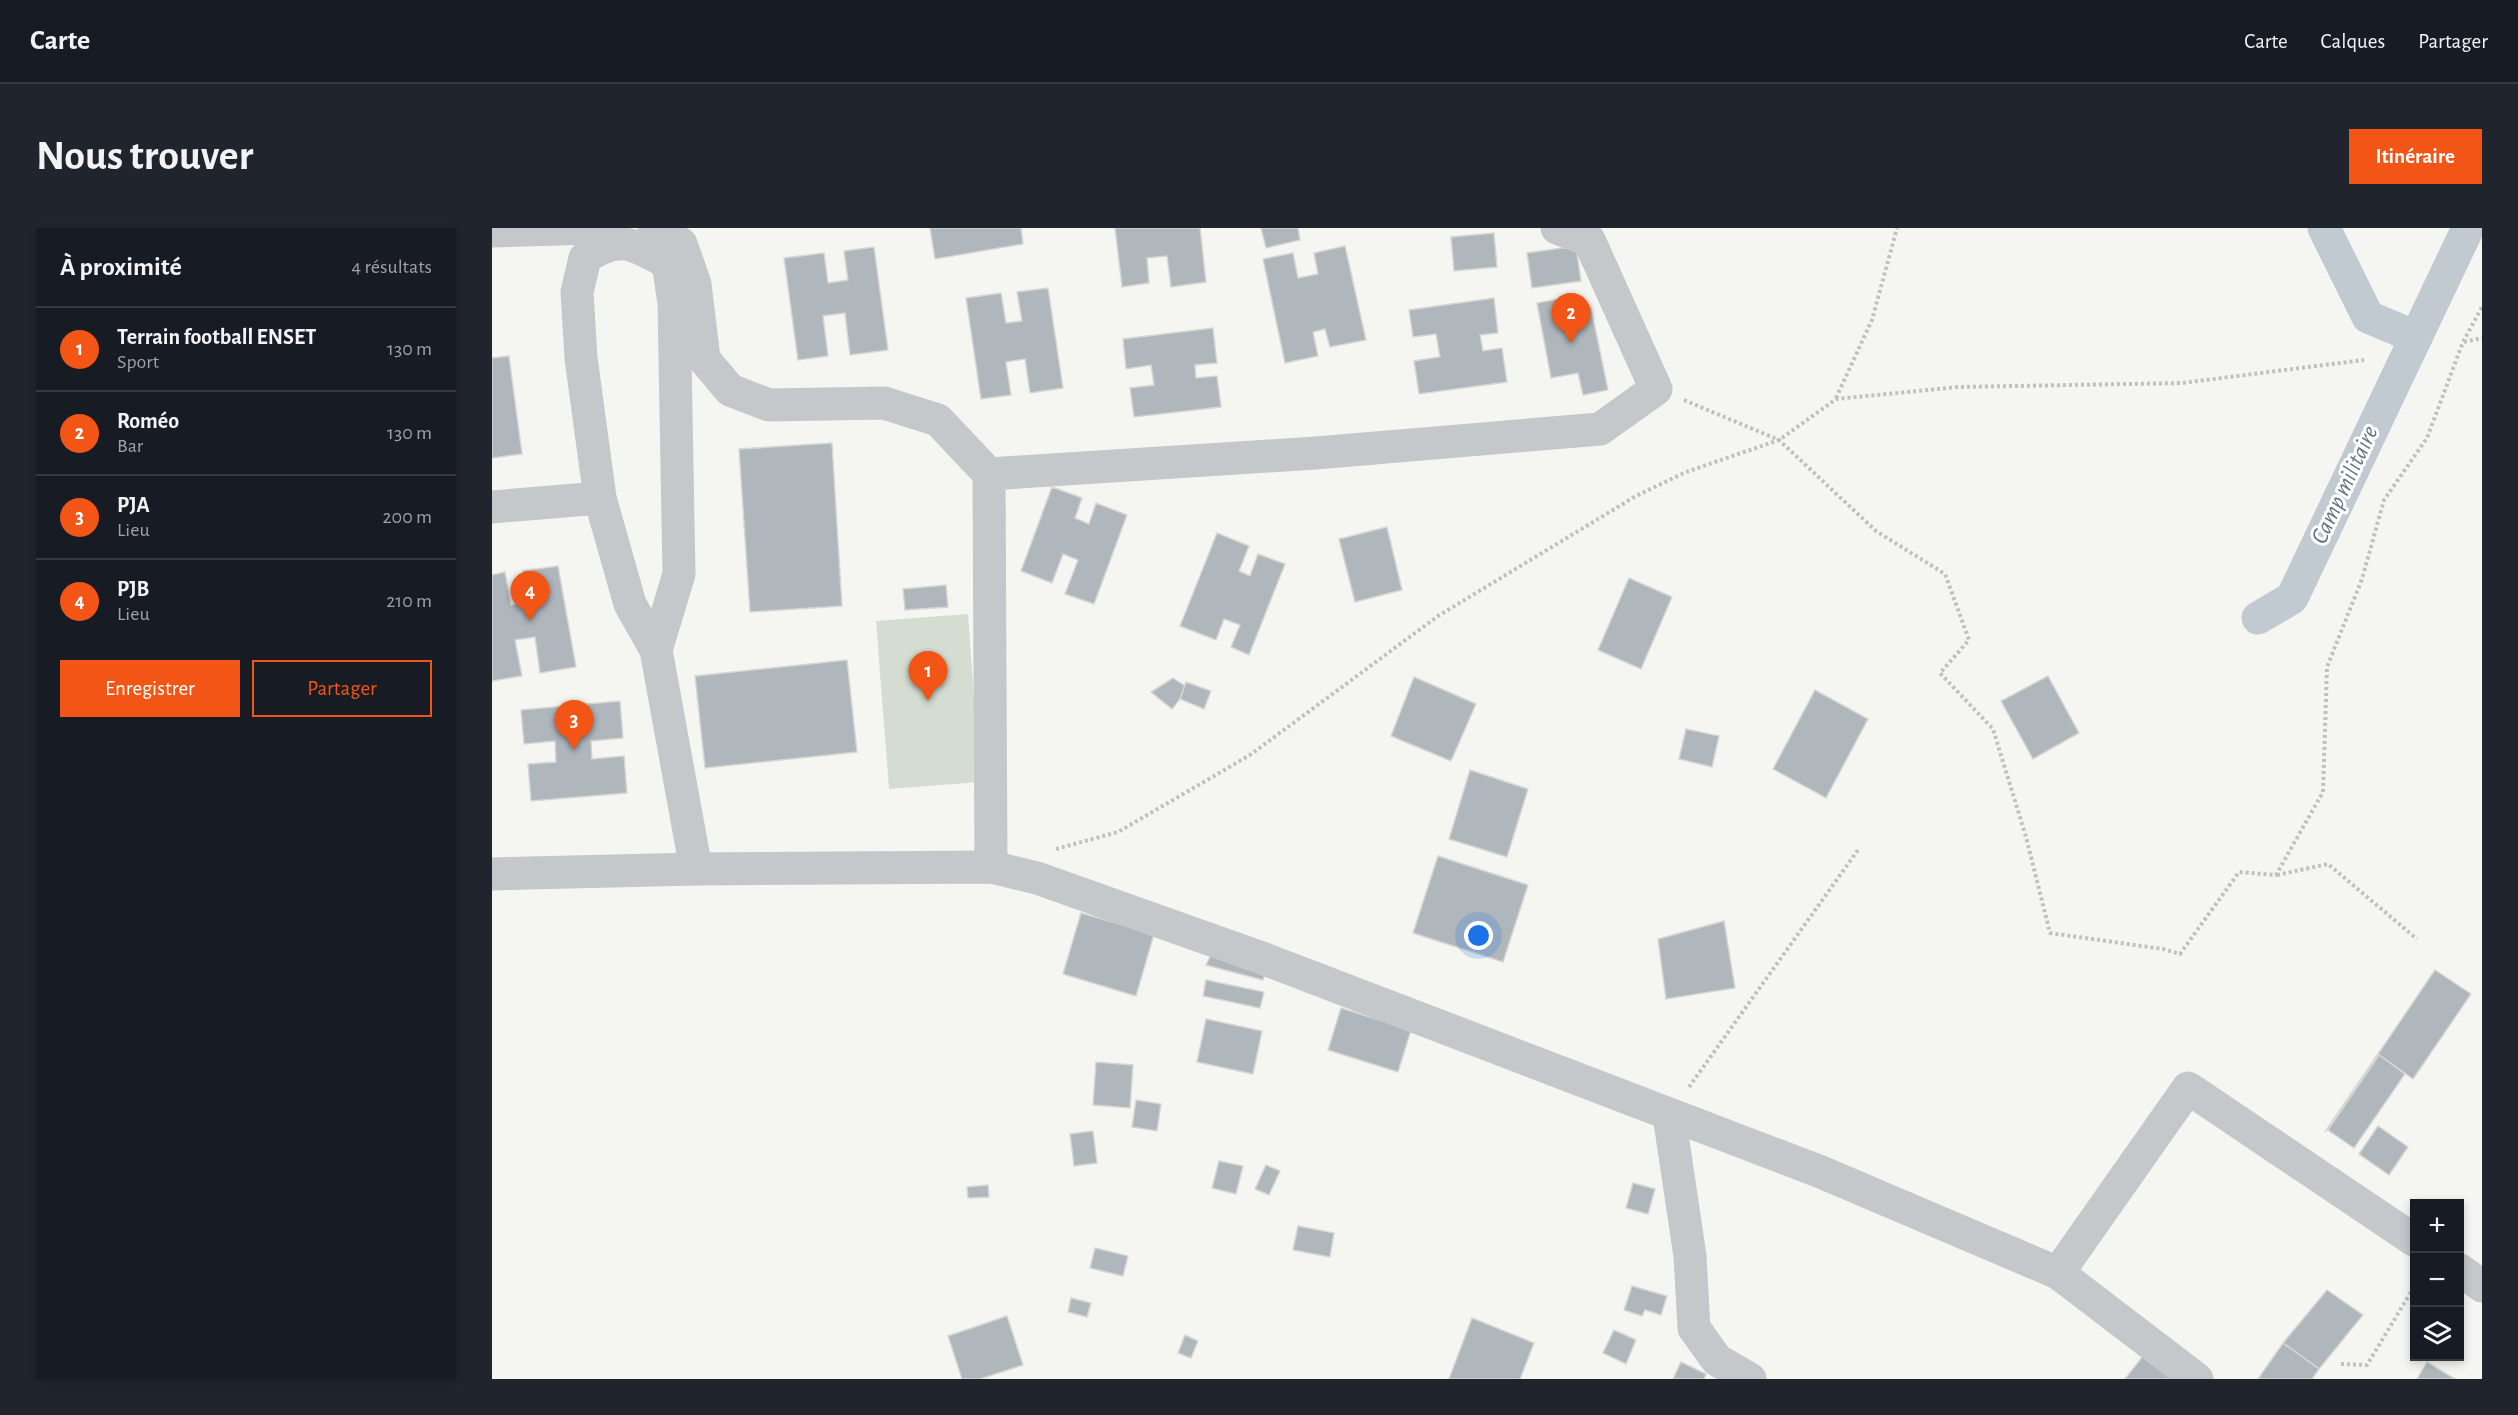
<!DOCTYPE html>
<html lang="fr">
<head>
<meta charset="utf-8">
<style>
  body { margin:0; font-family:"Alegreya Sans",sans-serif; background:#20242c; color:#f1f3f6 }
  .controls { position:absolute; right:18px; bottom:18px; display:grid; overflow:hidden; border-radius:0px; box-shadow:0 3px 9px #0003 }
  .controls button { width:54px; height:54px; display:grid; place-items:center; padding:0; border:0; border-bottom:2px solid #363941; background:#171b24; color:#f1f3f6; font:30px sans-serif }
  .you { position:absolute; left:987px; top:708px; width:21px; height:21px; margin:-15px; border:4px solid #fff; border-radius:50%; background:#1a73e8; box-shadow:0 0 0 9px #1a73e833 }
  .badge { display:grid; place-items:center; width:39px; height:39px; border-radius:50%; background:#f25515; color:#fff; font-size:20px; font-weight:700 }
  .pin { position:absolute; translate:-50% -50px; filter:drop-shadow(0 2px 3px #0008) }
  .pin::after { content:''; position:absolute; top:32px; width:21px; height:18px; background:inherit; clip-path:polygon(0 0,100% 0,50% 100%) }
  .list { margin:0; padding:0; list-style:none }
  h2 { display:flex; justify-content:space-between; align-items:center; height:78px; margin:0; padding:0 24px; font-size:26px }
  h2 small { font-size:20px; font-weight:400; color:#9ea1a6 }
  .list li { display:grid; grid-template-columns:39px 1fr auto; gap:18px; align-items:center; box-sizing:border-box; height:84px; padding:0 24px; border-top:2px solid #363941 }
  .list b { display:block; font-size:22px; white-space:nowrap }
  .list p { margin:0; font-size:20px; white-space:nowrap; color:#9ea1a6 }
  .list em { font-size:20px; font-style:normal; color:#9ea1a6 }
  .actions { display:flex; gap:12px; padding:18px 24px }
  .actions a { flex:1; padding:14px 0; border:2px solid #f25515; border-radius:0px; text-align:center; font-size:21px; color:#f25515 }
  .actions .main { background:#f25515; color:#fff }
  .icon { flex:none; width:33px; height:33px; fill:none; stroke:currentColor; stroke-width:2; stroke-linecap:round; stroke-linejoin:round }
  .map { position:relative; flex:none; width:1990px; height:1151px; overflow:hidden; border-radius:0px }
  header { display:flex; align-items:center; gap:36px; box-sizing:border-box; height:84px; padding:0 30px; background:#171b24; border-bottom:2px solid #363941 }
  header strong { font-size:28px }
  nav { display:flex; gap:33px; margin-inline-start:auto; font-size:21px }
  .intro { display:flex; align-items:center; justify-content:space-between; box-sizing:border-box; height:144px; padding:0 36px }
  h1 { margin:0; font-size:42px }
  .button { padding:15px 27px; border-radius:0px; background:#f25515; color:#fff; font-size:21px; font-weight:700 }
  main { display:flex; gap:36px; padding:0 36px }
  aside { flex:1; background:#171b24; border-radius:0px; box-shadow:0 3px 9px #0003 }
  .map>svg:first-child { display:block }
  .green { fill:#d5ddd2 }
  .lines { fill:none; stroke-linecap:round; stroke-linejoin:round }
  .canal { stroke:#c0cad0; stroke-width:33 }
  .building { fill:#afb6bc; stroke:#d6d7d4; stroke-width:1.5 }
  .path { stroke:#bec0c2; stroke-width:4; stroke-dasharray:3 3; stroke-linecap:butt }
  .minor { stroke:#c4c8cb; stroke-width:33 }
  .labels { text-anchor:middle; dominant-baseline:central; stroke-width:6; stroke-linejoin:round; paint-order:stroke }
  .water-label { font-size:24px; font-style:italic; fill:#5d7682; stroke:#fff }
</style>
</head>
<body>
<header>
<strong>Carte</strong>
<nav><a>Carte</a><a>Calques</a><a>Partager</a></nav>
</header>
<div class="intro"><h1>Nous trouver</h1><a class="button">Itinéraire</a></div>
<main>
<aside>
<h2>À proximité<small>4 résultats</small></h2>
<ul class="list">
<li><span class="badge">1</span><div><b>Terrain football ENSET</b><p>Sport</p></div><em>130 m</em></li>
<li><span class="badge">2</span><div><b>Roméo</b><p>Bar</p></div><em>130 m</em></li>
<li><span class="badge">3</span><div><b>PJA</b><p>Lieu</p></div><em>200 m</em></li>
<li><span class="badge">4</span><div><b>PJB</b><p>Lieu</p></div><em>210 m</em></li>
</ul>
<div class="actions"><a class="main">Enregistrer</a><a>Partager</a></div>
</aside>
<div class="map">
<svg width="1990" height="1151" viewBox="0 0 1990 1151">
  <rect width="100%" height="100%" fill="#f5f6f1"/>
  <polygon class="green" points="476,386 488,554 397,561 384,393"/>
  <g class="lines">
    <g class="canal">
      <polyline points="1832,0 1876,89 1924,109"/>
      <polyline points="1766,390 1800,370 1976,0"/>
    </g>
  </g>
  <g class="building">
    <polygon points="438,0 529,0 531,16 443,31"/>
    <polygon points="623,0 708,0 714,54 679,59 675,28 655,30 657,55 630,59"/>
    <polygon points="769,0 806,0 808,12 774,20"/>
    <polygon points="1002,5 1005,39 962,43 959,9"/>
    <polygon points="853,18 874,112 838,119 833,101 821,104 826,128 793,135 771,31 801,25 806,50 826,46 822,25"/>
    <polygon points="1084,18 1089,53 1040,60 1035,25"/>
    <polygon points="382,19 396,122 358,127 353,85 331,88 336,128 306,132 292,30 332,25 336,55 356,52 352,23"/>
    <polygon points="556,60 571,160 538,165 533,131 514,134 519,167 489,171 474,70 509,65 514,95 530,93 525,64"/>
    <polygon points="1077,69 1081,84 1099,80 1116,162 1091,167 1086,145 1059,150 1045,75"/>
    <polygon points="1002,70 1006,105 988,107 991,123 1010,120 1015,154 927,166 922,133 948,129 944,106 921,109 917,82"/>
    <polygon points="721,100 725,135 703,137 704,150 725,148 729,179 642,189 638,160 662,157 659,137 634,141 631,111"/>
    <polygon points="17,128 30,226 0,230 0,130"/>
    <polygon points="340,215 350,378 258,384 247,221"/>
    <polygon points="560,259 590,270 583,290 597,296 604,275 635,287 602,376 573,366 586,332 571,326 560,355 529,343"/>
    <polygon points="895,299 910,362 863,374 847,311"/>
    <polygon points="725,305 757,318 747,343 758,348 766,326 793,336 757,427 739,419 748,397 732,391 724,412 688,398"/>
    <polygon points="66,338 84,439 48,445 43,409 23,412 30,448 0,453 0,347 13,344 19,377 37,373 31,343"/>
    <polygon points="1137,350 1180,369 1149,441 1106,422"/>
    <polygon points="454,357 456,379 413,382 411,361"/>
    <polygon points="355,432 365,524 213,540 203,448"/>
    <polygon points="1556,448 1587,505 1541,531 1509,473"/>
    <polygon points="922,449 984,476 959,533 899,508"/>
    <polygon points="681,450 693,458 688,471 680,481 659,464"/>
    <polygon points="694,454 719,463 712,481 688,471"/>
    <polygon points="1323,462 1376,491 1334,570 1281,541"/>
    <polygon points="128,473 131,510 99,513 100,531 132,528 135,565 39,573 36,536 64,534 63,513 32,516 29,482"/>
    <polygon points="1194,501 1227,508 1220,539 1187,531"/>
    <polygon points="978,542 1036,561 1015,629 957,611"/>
    <polygon points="946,628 1036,657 1011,734 921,705"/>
    <polygon points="589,685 662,706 644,768 571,746"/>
    <polygon points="1232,693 1243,760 1174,771 1166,711"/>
    <polygon points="720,725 775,739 771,752 714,737"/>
    <polygon points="1943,742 1979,766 1921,851 1886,826"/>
    <polygon points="714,752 772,764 768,780 711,768"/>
    <polygon points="849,780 919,802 906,844 836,822"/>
    <polygon points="714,791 770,803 761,846 705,834"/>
    <polygon points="1886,826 1887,827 1833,904"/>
    <polygon points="1887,827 1913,846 1862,920 1836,902"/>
    <polygon points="604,834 641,837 638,880 601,877"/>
    <polygon points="644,872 669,876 665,903 640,899"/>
    <polygon points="1886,898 1916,919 1897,947 1867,926"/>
    <polygon points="601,903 605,935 582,938 578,906"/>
    <polygon points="727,933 751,938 744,966 720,960"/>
    <polygon points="774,937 788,943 777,967 763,961"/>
    <polygon points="1141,955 1163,961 1156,986 1134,980"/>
    <polygon points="496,957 497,969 476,970 475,959"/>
    <polygon points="806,998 842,1005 838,1029 801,1022"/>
    <polygon points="603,1020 636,1028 631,1048 598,1040"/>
    <polygon points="1140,1058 1175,1068 1169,1087 1153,1082 1150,1088 1132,1082"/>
    <polygon points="1835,1062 1871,1087 1827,1141 1791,1115"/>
    <polygon points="579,1070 599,1075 595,1089 576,1084"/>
    <polygon points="515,1088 531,1137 488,1151 470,1151 456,1108"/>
    <polygon points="980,1090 1042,1115 1028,1151 957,1151"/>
    <polygon points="1122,1102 1144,1112 1134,1136 1111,1125"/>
    <polygon points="693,1107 706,1113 699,1130 686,1125"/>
    <polygon points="1791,1115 1827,1141 1820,1151 1766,1151"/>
    <polygon points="1651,1128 1679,1151 1633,1151"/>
    <polygon points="1189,1134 1214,1146 1212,1151 1181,1151"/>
    <polygon points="1935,1134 1963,1151 1925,1151"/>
  </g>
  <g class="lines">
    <g class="path">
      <polyline points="1972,114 1990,110"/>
      <polyline points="1344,170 1380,92 1405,0"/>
      <polyline points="1192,172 1287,212 1384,303 1453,346 1477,412 1448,445 1501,501 1534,609 1558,705 1671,721 1688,726 1747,644 1784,647 1831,564 1835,439 1870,351 1892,272 1935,210 1971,114 1990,79"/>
      <polyline points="564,621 626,604 758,527 946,388 1144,268 1194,244 1287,212 1344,171 1466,159 1690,155 1872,132"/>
      <polyline points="1785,647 1836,636 1925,711"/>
      <polyline points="1197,859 1366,622"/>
      <polyline points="1849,1136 1875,1137 1922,1059"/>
    </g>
    <g class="minor">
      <polyline points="162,0 189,16 203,56 212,131 238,162 277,177 392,175 446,192 497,246"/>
      <polyline points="0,3 103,0"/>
      <polyline points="0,279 108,270"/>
      <path d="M164,422L138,376L108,270L89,130L85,64L93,30C129,5 142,17 176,35L182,75L187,346L164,422L204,641"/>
      <polyline points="499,639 497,246 824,225 1108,201 1164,161 1097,12 1065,0"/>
      <polyline points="0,646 204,641 499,639 545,650 770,730 1329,944 1566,1045"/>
      <polyline points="1177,887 1198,1028 1202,1100 1225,1132 1258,1151"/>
      <polyline points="1968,1042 1990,1058"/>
      <polyline points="1705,1151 1566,1045 1696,860 1922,1012"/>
    </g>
  </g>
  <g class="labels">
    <g class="water-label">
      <text transform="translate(1853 257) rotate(-65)">Camp militaire</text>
    </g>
  </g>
</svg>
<div class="controls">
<button>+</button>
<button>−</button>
<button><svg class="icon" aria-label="layers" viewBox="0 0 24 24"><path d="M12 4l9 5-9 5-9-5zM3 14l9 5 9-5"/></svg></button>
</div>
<div class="you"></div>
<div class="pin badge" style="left:436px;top:473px">1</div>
<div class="pin badge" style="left:1079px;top:115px">2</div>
<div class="pin badge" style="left:82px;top:522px">3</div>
<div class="pin badge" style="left:38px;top:393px">4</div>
</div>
</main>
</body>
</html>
